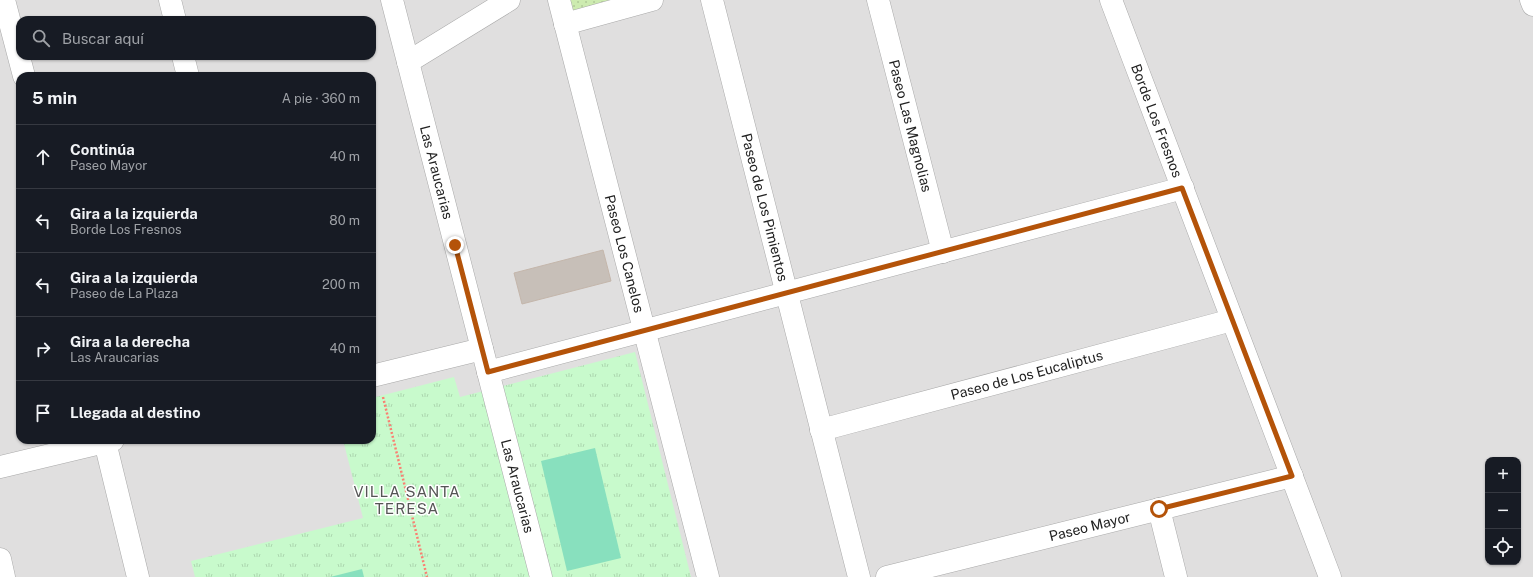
<!DOCTYPE html>
<html lang="es">
<head>
<meta charset="utf-8">
<style>
  body { margin:0; font-family:"Public Sans",sans-serif; background:#242831; color:#f1f3f6 }
  .controls { position:absolute; right:12px; bottom:12px; display:grid; overflow:hidden; border-radius:8px; box-shadow:0 1px 3px #0004 }
  .controls button { width:36px; height:36px; display:grid; place-items:center; padding:0; border:0; border-bottom:1px solid #363941; background:#171b24; color:#f1f3f6; font:20px sans-serif }
  .stop { position:absolute; width:12px; height:12px; margin:-9px; border:3px solid #b45309; border-radius:50%; background:#fff }
  .stop.end { background:#b45309; border-color:#fff; box-shadow:0 1px 4px #0008 }
  .list { margin:0; padding:0; list-style:none }
  h2 { display:flex; justify-content:space-between; align-items:center; height:52px; margin:0; padding:0 16px; font-size:17px }
  h2 small { font-size:13px; font-weight:400; color:#9ea1a6 }
  .list li { display:grid; grid-template-columns:26px 1fr auto; gap:12px; align-items:center; box-sizing:border-box; height:64px; padding:0 16px; border-top:1px solid #363941 }
  .list b { display:block; font-size:15px; white-space:nowrap }
  .list p { margin:0; font-size:13px; white-space:nowrap; color:#9ea1a6 }
  .list em { font-size:13px; font-style:normal; color:#9ea1a6 }
  .icon { flex:none; width:22px; height:22px; fill:none; stroke:currentColor; stroke-width:2; stroke-linecap:round; stroke-linejoin:round }
  .map { position:relative; flex:none; width:1533px; height:577px; overflow:hidden }
  .search { position:absolute; background:#171b24; box-shadow:0 1px 3px #0004; left:16px; top:16px; width:360px; height:44px; display:flex; align-items:center; gap:10px; box-sizing:border-box; padding:0 14px; border-radius:12px; color:#9ea1a6; font-size:15px }
  .panel { position:absolute; background:#171b24; box-shadow:0 1px 3px #0004; left:16px; top:72px; width:360px; height:372px; border-radius:12px }
  .map>svg:first-child { display:block }
  .residential { fill:#e0dfdf; fill-rule:evenodd }
  .grass { fill:url(#grass-dots) }
  .park { fill:url(#park-tufts) }
  .pitch { fill:#88e0be }
  .building { fill:#c7bfb8; stroke:#c4b6ab }
  .lines { fill:none; stroke-linecap:round; stroke-linejoin:round }
  .minor-casing { stroke:#a9a9a9; stroke-width:23 }
  .path { stroke:#fa8072; stroke-width:2.5; stroke-dasharray:2 2; stroke-linecap:butt }
  .minor { stroke:#fff; stroke-width:22 }
  .route { stroke:#b45309; stroke-width:5 }
  .labels { text-anchor:middle; dominant-baseline:central; stroke-width:3; stroke-linejoin:round; paint-order:stroke }
  .street-label { font-size:14px; fill:#222; stroke:#fff }
  .neighbourhood-label { font-size:15px; letter-spacing:1px; fill:#555; stroke:#fff }
</style>
</head>
<body>
<div class="map">
<svg width="1533" height="577" viewBox="0 0 1533 577">
  <defs>
    <pattern id="grass-dots" width="8" height="8" patternUnits="userSpaceOnUse"><rect width="8" height="8" fill="#cdebb0"/><path d="M2 2h.1M6 6h.1" fill="none" stroke="#b0c997" stroke-width="1.8" stroke-linecap="round"/></pattern>
    <pattern id="park-tufts" width="24" height="20" patternUnits="userSpaceOnUse"><rect width="24" height="20" fill="#c8facc"/><path d="M3 7l-1-3M5 7V3M7 7l1-3M15 17l-1-3M17 17v-4M19 17l1-3" fill="none" stroke="#acd6af"/></pattern>
  </defs>
  <rect width="100%" height="100%" fill="#f2efe9"/>
  <path class="residential" d="M0,0H1533V577H0ZM20,20H372V56H20ZM20,76H372V440H20ZM1488,460H1518V562H1488Z"/>
  <polygon class="grass" points="567,0 628,0 571,17"/>
  <polygon class="park" points="635,352 691,577 195,577 191,561 363,518 343,440 372,440 372,398 454,377 460,397"/>
  <g class="pitch">
    <polygon points="595,448 621,558 567,571 541,461"/>
    <polygon points="362,569 364,577 330,577"/>
  </g>
  <polygon class="building" points="603,250 611,281 522,304 514,273"/>
  <g class="lines">
    <g class="minor-casing">
      <g id="minor">
        <polyline points="4,0 24,76"/>
        <polyline points="170,0 175,20"/>
        <path id="s1" d="M392,0L541,577"/>
        <path id="s2" d="M559,0L708,577"/>
        <path id="s3" d="M712,0L859,577"/>
        <path id="s4" d="M878,0L943,252"/>
        <path id="s5" d="M1111,0L1330,577"/>
        <polyline points="1531,0 1533,5"/>
        <polyline points="565,24 652,0"/>
        <polyline points="183,56 188,76"/>
        <polyline points="408,62 509,0"/>
        <polyline points="488,372 1183,188"/>
        <polyline points="372,376 482,349"/>
        <path id="s6" d="M821,430L1232,320"/>
        <polyline points="105,442 138,577"/>
        <polyline points="0,467 113,440"/>
        <polyline points="1159,509 1176,577"/>
        <polyline points="0,559 4,577"/>
        <path id="s7" d="M887,577L1292,476"/>
      </g>
    </g>
    <polyline class="path" points="383,397 427,577"/>
    <use href="#minor" class="minor"/>
  </g>
  <g class="lines">
    <polyline class="route" points="455,245 488,372 1182,188 1292,476 1159,509"/>
  </g>
  <g class="labels">
    <g class="street-label">
      <text stroke="none"><textPath href="#s5" startOffset="129">Borde Los Fresnos</textPath></text>
      <text stroke="none"><textPath href="#s4" startOffset="130">Paseo Las Magnolias</textPath></text>
      <text stroke="none"><textPath href="#s1" startOffset="178">Las Araucarias</textPath></text>
      <text stroke="none"><textPath href="#s3" startOffset="214">Paseo de Los Pimientos</textPath></text>
      <text stroke="none"><textPath href="#s2" startOffset="262">Paseo Los Canelos</textPath></text>
      <text stroke="none"><textPath href="#s6" startOffset="213">Paseo de Los Eucaliptus</textPath></text>
      <text stroke="none"><textPath href="#s1" startOffset="502">Las Araucarias</textPath></text>
      <text stroke="none"><textPath href="#s7" startOffset="209">Paseo Mayor</textPath></text>
    </g>
    <g class="neighbourhood-label">
      <text x="407" y="491">VILLA SANTA<tspan x="407" dy="17">TERESA</tspan></text>
    </g>
  </g>
</svg>
<div class="controls">
<button>+</button>
<button>−</button>
<button><svg class="icon" aria-label="locate" viewBox="0 0 24 24"><circle cx="12" cy="12" r="6"/><path d="M12 2v4M12 18v4M2 12h4M18 12h4"/></svg></button>
</div>
<div class="stop" style="left:1159px;top:509px"></div>
<div class="stop end" style="left:455px;top:245px"></div>
<div class="search"><svg class="icon" aria-label="search" viewBox="0 0 24 24"><circle cx="10" cy="10" r="6"/><path d="M15 15l6 6"/></svg>Buscar aquí</div>
<section class="panel">
<h2>5 min<small>A pie · 360 m</small></h2>
<ul class="list">
<li><svg class="icon" aria-label="ahead" viewBox="0 0 24 24"><path d="M12 20V5M6 11l6-6 6 6"/></svg><div><b>Continúa</b><p>Paseo Mayor</p></div><em>40 m</em></li>
<li><svg class="icon" aria-label="left" viewBox="0 0 24 24"><path d="M17 20v-9H6M10 6l-5 5 5 5"/></svg><div><b>Gira a la izquierda</b><p>Borde Los Fresnos</p></div><em>80 m</em></li>
<li><svg class="icon" aria-label="left" viewBox="0 0 24 24"><path d="M17 20v-9H6M10 6l-5 5 5 5"/></svg><div><b>Gira a la izquierda</b><p>Paseo de La Plaza</p></div><em>200 m</em></li>
<li><svg class="icon" aria-label="right" viewBox="0 0 24 24"><path d="M7 20v-9h11M14 6l5 5-5 5"/></svg><div><b>Gira a la derecha</b><p>Las Araucarias</p></div><em>40 m</em></li>
<li><svg class="icon" aria-label="arrive" viewBox="0 0 24 24"><path d="M6 21V4h12l-3 4 3 4H6"/></svg><div><b>Llegada al destino</b></div></li>
</ul>
</section>
</div>
</body>
</html>
